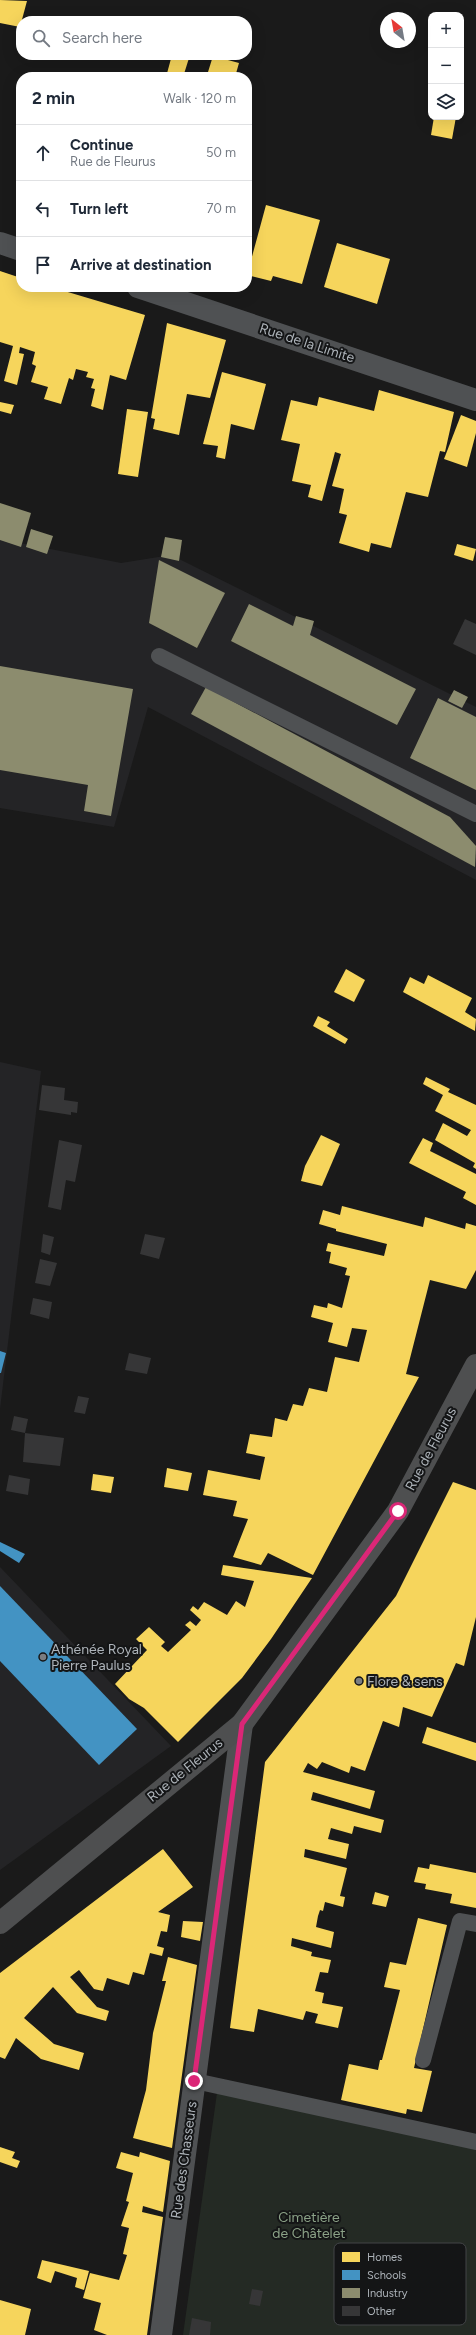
<!DOCTYPE html>
<html lang="en">
<head>
<meta charset="utf-8">
<style>
  body { margin:0; font-family:Figtree,sans-serif; background:#f2f2f3; color:#1f2937 }
  .controls { position:absolute; right:12px; top:12px; display:grid; overflow:hidden; border-radius:8px; box-shadow:0 4px 16px #0002 }
  .controls button { width:36px; height:36px; display:grid; place-items:center; padding:0; border:0; border-bottom:1px solid #e0e1e3; background:#fff; color:#1f2937; font:20px sans-serif }
  .compass { position:absolute; left:380px; top:12px; width:36px; height:36px; border-radius:50%; background:#fff; box-shadow:0 4px 16px #0002; rotate:329deg }
  .stop { position:absolute; width:12px; height:12px; margin:-9px; border:3px solid #db2777; border-radius:50%; background:#fff }
  .stop.end { background:#db2777; border-color:#fff; box-shadow:0 1px 4px #0008 }
  .list { margin:0; padding:0; list-style:none }
  h2 { display:flex; justify-content:space-between; align-items:center; height:52px; margin:0; padding:0 16px; font-size:17px }
  h2 small { font-size:13px; font-weight:400; color:#747a83 }
  .list li { display:grid; grid-template-columns:26px 1fr auto; gap:12px; align-items:center; box-sizing:border-box; height:56px; padding:0 16px; border-top:1px solid #e0e1e3 }
  .list b { display:block; font-size:15px; white-space:nowrap }
  .list p { margin:0; font-size:13px; white-space:nowrap; color:#747a83 }
  .list em { font-size:13px; font-style:normal; color:#747a83 }
  .icon { flex:none; width:22px; height:22px; fill:none; stroke:currentColor; stroke-width:2; stroke-linecap:round; stroke-linejoin:round }
  .map { position:relative; flex:none; width:476px; height:2335px; overflow:hidden }
  .search { position:absolute; background:#fff; box-shadow:0 4px 16px #0002; left:16px; top:16px; width:236px; height:44px; display:flex; align-items:center; gap:10px; box-sizing:border-box; padding:0 14px; border-radius:16px; color:#747a83; font-size:15px }
  .panel { position:absolute; background:#fff; box-shadow:0 4px 16px #0002; left:16px; top:72px; width:236px; height:220px; border-radius:16px }
  .map>svg:first-child { display:block }
  .built { fill:#242426 }
  .green { fill:#242a24 }
  .homes { fill:#f6d55c }
  .schools { fill:#4393c3 }
  .industry { fill:#8c8c6e }
  .building { fill:#363637 }
  .lines { fill:none; stroke-linecap:round; stroke-linejoin:round }
  .service { stroke:#4f5153; stroke-width:16 }
  .minor { stroke:#4f5153; stroke-width:22 }
  .secondary { stroke:#4e4f50; stroke-width:22 }
  .route { stroke:#db2777; stroke-width:5 }
  .poi-dot { fill:#7a7d81; stroke:#141516; stroke-width:1.5 }
  .labels { text-anchor:middle; dominant-baseline:central; stroke-width:4; stroke-linejoin:round; paint-order:stroke }
  .street-label { font-size:14px; fill:#adb3b9; stroke:#141516 }
  .poi-label { font-size:14px; fill:#adb3b9; stroke:#141516; text-anchor:start }
  .park-label { font-size:14px; fill:#8ba287; stroke:#141516 }
  .key { fill:#141516; stroke:#424447; stroke-width:1 }
  .key-label { font-size:11px; fill:#adb3b9 }
</style>
</head>
<body>
<div class="map">
<svg width="476" height="2335" viewBox="0 0 476 2335">
  <rect width="100%" height="100%" fill="#1a1a1a"/>
  <g class="built">
    <polygon points="0,539 121,563 171,555 476,707 476,880 148,707 114,827 0,808"/>
    <polygon points="0,1062 41,1071 0,1409"/>
    <polygon points="0,1567 171,1746 0,1870"/>
  </g>
  <polygon class="green" points="217,2093 476,2149 476,2335 183,2335"/>
  <g class="homes">
    <polygon points="0,0 27,1 20,27 0,23"/>
    <polygon points="172,55 190,55 183,77 166,77"/>
    <polygon points="213,56 239,63 235,77 222,77 208,72"/>
    <polygon points="434,117 456,117 452,139 431,135"/>
    <polygon points="266,205 320,220 302,284 273,276 271,281 247,275"/>
    <polygon points="337,243 390,259 377,304 324,287"/>
    <polygon points="0,271 21,278 21,287 51,287 145,315 126,380 110,375 103,410 91,406 95,389 91,388 94,379 86,377 88,372 76,369 73,380 69,378 61,404 44,399 48,387 31,382 36,366 32,364 35,352 20,347 19,353 24,354 17,385 4,381 13,346 0,342"/>
    <polygon points="167,323 226,340 210,398 187,394 179,435 153,429 155,419 151,418"/>
    <polygon points="222,372 266,384 254,430 231,424 225,459 216,457 218,446 203,444"/>
    <polygon points="379,390 454,412 445,452 440,451 428,497 406,492 391,548 371,543 369,552 339,543 347,515 339,513 344,489 332,486 341,454 335,452 322,501 308,497 311,485 292,481 300,444 281,440 291,400 317,406 319,397 374,411"/>
    <polygon points="0,402 14,405 11,414 0,411"/>
    <polygon points="127,409 148,412 138,477 118,474"/>
    <polygon points="461,415 476,421 476,433 467,467 444,459"/>
    <polygon points="457,544 476,549 473,561 454,555"/>
    <polygon points="346,969 365,980 354,1002 334,992"/>
    <polygon points="428,975 472,998 465,1012 476,1019 475,1031 403,992 410,977 424,984"/>
    <polygon points="318,1016 330,1022 327,1026 348,1039 345,1044 313,1026"/>
    <polygon points="426,1077 450,1089 448,1092 476,1105 476,1169 473,1167 475,1163 435,1140 443,1123 467,1136 471,1130 435,1111 443,1095 423,1084"/>
    <polygon points="321,1135 340,1144 322,1186 301,1181 305,1166"/>
    <polygon points="423,1138 433,1143 430,1151 476,1174 476,1205 463,1198 466,1192 409,1163"/>
    <polygon points="342,1206 423,1227 425,1217 465,1229 466,1223 476,1226 476,1270 466,1289 430,1280 406,1374 419,1377 313,1575 268,1553 261,1565 233,1557 248,1519 233,1516 237,1501 203,1495 208,1470 260,1480 265,1457 246,1453 250,1434 272,1437 275,1418 287,1421 293,1404 303,1406 309,1388 327,1392 335,1357 359,1362 367,1330 352,1328 347,1347 328,1342 333,1323 311,1317 314,1305 327,1308 328,1303 342,1308 350,1276 345,1275 347,1268 329,1263 331,1252 326,1251 328,1243 384,1256 387,1244 336,1231 336,1229 319,1224 323,1210 340,1215"/>
    <polygon points="167,1468 192,1473 188,1491 164,1487"/>
    <polygon points="93,1474 114,1477 111,1493 91,1490"/>
    <polygon points="453,1482 476,1490 476,1617 464,1666 456,1663 432,1717 403,1707 399,1727 383,1721 365,1771 351,1766 349,1773 322,1762 317,1769 308,1763 303,1772 375,1791 370,1809 313,1792 311,1800 384,1820 381,1833 354,1826 352,1834 331,1828 328,1839 349,1844 346,1859 305,1849 304,1857 347,1868 340,1896 345,1897 343,1907 325,1902 323,1911 320,1910 318,1916 316,1927 334,1932 331,1948 292,1938 291,1946 312,1952 311,1956 331,1960 328,1973 320,1972 315,1991 324,1993 322,2003 343,2007 338,2028 315,2023 318,2014 306,2011 303,2020 258,2009 254,2032 230,2028 265,1762 396,1596"/>
    <polygon points="223,1565 312,1578 271,1639 242,1678 178,1742 144,1708 129,1699 115,1684 147,1650 136,1639 149,1627 165,1642 161,1646 168,1652 191,1630 185,1625 190,1621 196,1626 201,1620 190,1610 193,1606 198,1610 204,1602 227,1615 236,1601 245,1607 254,1581 221,1575"/>
    <polygon points="427,1727 476,1743 476,1761 422,1743"/>
    <polygon points="163,1849 193,1887 158,1912 170,1915 167,1932 161,1931 157,1946 164,1948 162,1956 150,1953 144,1975 133,1972 129,1985 107,1978 103,1991 94,1989 79,1970 70,1977 97,2007 109,2011 106,2021 77,2013 53,1987 24,2018 54,2044 84,2053 79,2070 41,2059 16,2038 5,2059 0,2057 0,1973"/>
    <polygon points="430,1864 476,1873 476,1908 450,1903 452,1894 425,1889 426,1884 414,1882 418,1867 429,1869"/>
    <polygon points="375,1892 389,1896 386,1907 372,1904"/>
    <polygon points="418,1918 447,1925 414,2068 432,2071 422,2112 407,2109 406,2114 341,2100 349,2064 378,2070 380,2060 382,2060 400,1990 384,1987 390,1962 406,1965"/>
    <polygon points="183,1921 203,1922 200,1941 181,1937"/>
    <polygon points="168,1957 197,1965 172,2148 133,2138 146,2090 153,2033 166,1981 162,1981"/>
    <polygon points="0,2147 15,2152 12,2158 20,2161 17,2168 0,2162"/>
    <polygon points="121,2152 139,2157 140,2152 170,2161 163,2212 143,2206 142,2212 163,2217 147,2335 107,2335 94,2330 101,2303 83,2298 90,2273 119,2280 127,2255 123,2254 129,2228 121,2226 129,2202 126,2201 133,2173 116,2168"/>
    <polygon points="42,2260 89,2271 84,2290 75,2287 77,2278 55,2271 51,2283 37,2278"/>
    <polygon points="0,2300 31,2309 25,2335 0,2335"/>
  </g>
  <g class="schools">
    <polygon points="0,1351 6,1353 1,1373 0,1373"/>
    <polygon points="0,1542 25,1554 19,1563 0,1551"/>
    <polygon points="0,1586 137,1729 99,1765 0,1661"/>
  </g>
  <g class="industry">
    <polygon points="0,503 31,513 21,547 0,540"/>
    <polygon points="31,529 53,536 47,554 26,547"/>
    <polygon points="165,537 182,540 179,561 161,557"/>
    <polygon points="159,560 225,593 197,648 149,623"/>
    <polygon points="249,604 293,626 296,616 314,621 310,635 416,689 397,725 231,641"/>
    <polygon points="0,666 133,689 111,816 84,811 88,785 0,770"/>
    <polygon points="206,687 450,817 476,846 475,867 191,714"/>
    <polygon points="454,690 468,697 462,708 448,701"/>
    <polygon points="438,698 476,717 476,790 410,758"/>
  </g>
  <g class="building">
    <polygon points="465,619 476,624 476,655 453,644"/>
    <polygon points="42,1085 65,1088 64,1100 78,1102 77,1113 71,1112 71,1115 39,1110"/>
    <polygon points="59,1140 82,1145 75,1182 66,1180 61,1210 48,1207"/>
    <polygon points="43,1234 54,1237 50,1255 41,1252"/>
    <polygon points="145,1234 165,1238 159,1259 140,1254"/>
    <polygon points="40,1259 57,1263 50,1286 35,1283"/>
    <polygon points="33,1298 52,1302 49,1319 30,1314"/>
    <polygon points="129,1353 151,1358 147,1374 125,1370"/>
    <polygon points="78,1396 89,1398 85,1414 74,1412"/>
    <polygon points="14,1416 28,1419 25,1433 11,1430"/>
    <polygon points="25,1433 64,1438 60,1466 23,1462"/>
    <polygon points="9,1475 30,1479 28,1495 6,1491"/>
    <polygon points="252,2289 263,2291 260,2306 249,2304"/>
    <polygon points="192,2318 211,2322 210,2335 189,2335"/>
  </g>
  <g class="lines">
    <g class="service">
      <polyline points="159,656 476,814"/>
      <polyline points="423,2060 460,1921 476,1924"/>
      <polyline points="195,2081 476,2142"/>
    </g>
    <g class="minor">
      <polyline points="0,243 21,250"/>
      <polyline points="138,287 476,400"/>
      <polyline points="161,2335 242,1724"/>
    </g>
    <polyline class="secondary" points="0,1923 242,1724 398,1511 476,1365"/>
  </g>
  <g class="lines">
    <polyline class="route" points="194,2081 242,1724 398,1511"/>
  </g>
  <g class="poi-dot">
    <circle cx="43" cy="1657" r="4"/>
    <circle cx="359" cy="1681" r="4"/>
  </g>
  <g class="labels">
    <g class="street-label">
      <text transform="translate(307 343) rotate(18)">Rue de la Limite</text>
      <text transform="translate(431 1449) rotate(-62)">Rue de Fleurus</text>
      <text transform="translate(185 1770) rotate(-39)">Rue de Fleurus</text>
      <text transform="translate(184 2160) rotate(-82)">Rue des Chasseurs</text>
    </g>
    <g class="poi-label">
      <text x="51" y="1649">Athénée Royal<tspan x="51" dy="16">Pierre Paulus</tspan></text>
      <text x="367" y="1681">Flore &amp; sens</text>
    </g>
    <g class="park-label">
      <text x="309" y="2217">Cimetière<tspan x="309" dy="16">de Châtelet</tspan></text>
    </g>
  </g>
  <rect x="334" y="2243" width="132" height="82" rx="6" class="key"/>
  <rect x="342" y="2252" width="18" height="10" fill="#f6d55c"/>
  <rect x="342" y="2270" width="18" height="10" fill="#4393c3"/>
  <rect x="342" y="2288" width="18" height="10" fill="#8c8c6e"/>
  <rect x="342" y="2306" width="18" height="10" fill="#363637"/>
  <g class="key-label">
    <text x="367" y="2261">Homes</text>
    <text x="367" y="2279">Schools</text>
    <text x="367" y="2297">Industry</text>
    <text x="367" y="2315">Other</text>
  </g>
</svg>
<div class="controls">
<button>+</button>
<button>−</button>
<button><svg class="icon" aria-label="layers" viewBox="0 0 24 24"><path d="M12 4l9 5-9 5-9-5zM3 14l9 5 9-5"/></svg></button>
</div>
<svg class="compass" viewBox="-18 -18 36 36"><path d="M0-13l5 13h-10z" fill="#e53935"/><path d="M0 13l5-13h-10z" fill="#747a83"/></svg>
<div class="stop" style="left:398px;top:1511px"></div>
<div class="stop end" style="left:194px;top:2081px"></div>
<div class="search"><svg class="icon" aria-label="search" viewBox="0 0 24 24"><circle cx="10" cy="10" r="6"/><path d="M15 15l6 6"/></svg>Search here</div>
<section class="panel">
<h2>2 min<small>Walk · 120 m</small></h2>
<ul class="list">
<li><svg class="icon" aria-label="ahead" viewBox="0 0 24 24"><path d="M12 20V5M6 11l6-6 6 6"/></svg><div><b>Continue</b><p>Rue de Fleurus</p></div><em>50 m</em></li>
<li><svg class="icon" aria-label="left" viewBox="0 0 24 24"><path d="M17 20v-9H6M10 6l-5 5 5 5"/></svg><div><b>Turn left</b></div><em>70 m</em></li>
<li><svg class="icon" aria-label="arrive" viewBox="0 0 24 24"><path d="M6 21V4h12l-3 4 3 4H6"/></svg><div><b>Arrive at destination</b></div></li>
</ul>
</section>
</div>
</body>
</html>
